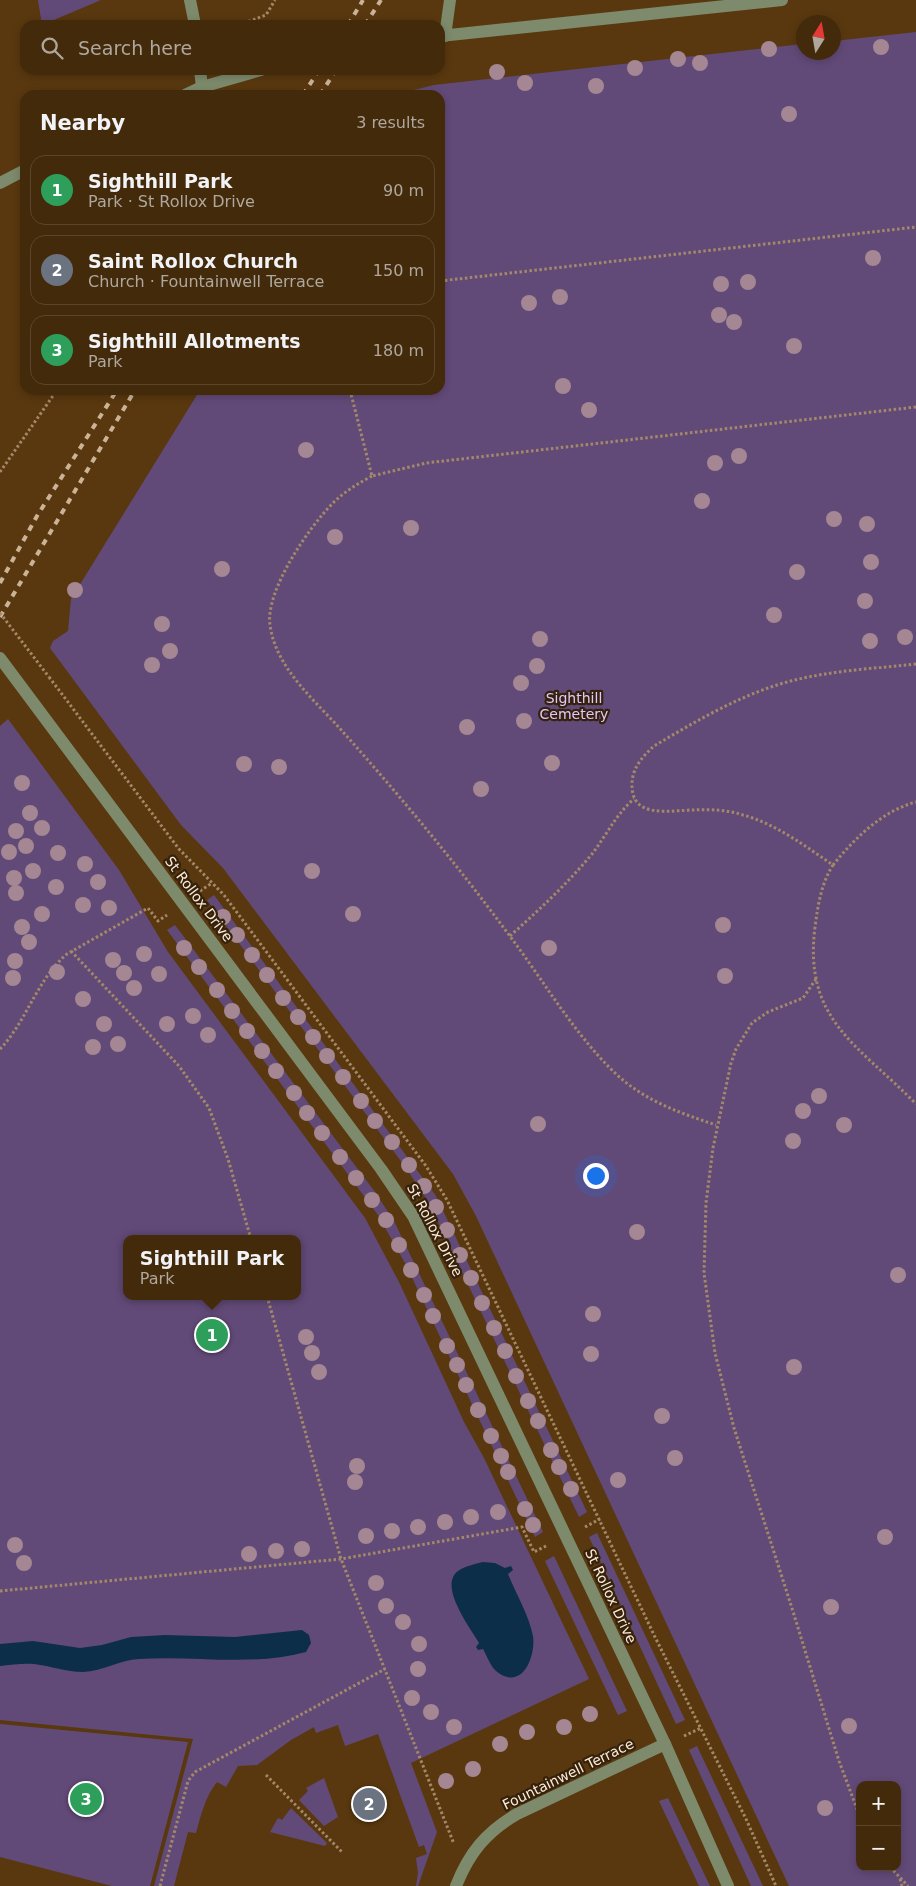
<!DOCTYPE html>
<html lang="en">
<head>
<meta charset="utf-8">
<style>
  body { margin:0; font-family:"DejaVu Sans",sans-serif; background:#4a3214; color:#f1f3f6 }
  .controls { position:absolute; right:15px; bottom:15px; display:grid; overflow:hidden; border-radius:10px; box-shadow:0 2px 8px #0003 }
  .controls button { width:45px; height:45px; display:grid; place-items:center; padding:0; border:0; border-bottom:1px solid #5b462c; background:#432a0b; color:#f1f3f6; font:25px sans-serif }
  .compass { position:absolute; left:796px; top:15px; width:45px; height:45px; border-radius:50%; background:#432a0b; box-shadow:0 2px 8px #0003; rotate:11deg }
  .you { position:absolute; left:595px; top:1175px; width:18px; height:18px; margin:-12px; border:4px solid #fff; border-radius:50%; background:#1a73e8; box-shadow:0 0 0 8px #1a73e833 }
  .badge { display:grid; place-items:center; width:32px; height:32px; border-radius:50%; background:#8abfa5; color:#fff; font-size:16px; font-weight:700 }
  .pin { position:absolute; translate:-50% -50%; border:2px solid #fff; box-shadow:0 1px 5px #0006 }
  .popup { position:absolute; left:123px; top:1235px; width:178px; height:65px; box-sizing:border-box; display:grid; place-content:center; border-radius:10px; background:#432a0b; filter:drop-shadow(0 1px 4px #0005); font-size:16px; white-space:nowrap; color:#afa79d }
  .popup b { font-size:19px; color:#f1f3f6 }
  .popup::after { content:''; position:absolute; left:50%; top:100%; margin-left:-10px; border:10px solid transparent; border-top-color:#432a0b }
  .list { margin:0; padding:0; list-style:none }
  h2 { display:flex; justify-content:space-between; align-items:center; height:65px; margin:0; padding:0 20px; font-size:21px }
  h2 small { font-size:16px; font-weight:400; color:#afa79d }
  .list li { display:grid; grid-template-columns:32px 1fr auto; gap:15px; align-items:center; box-sizing:border-box; height:70px; margin:0 10px 10px; padding:0 10px; border:1px solid #5b462c; border-radius:15px }
  .list b { display:block; font-size:19px; white-space:nowrap }
  .list p { margin:0; font-size:16px; white-space:nowrap; color:#afa79d }
  .list em { font-size:16px; font-style:normal; color:#afa79d }
  .icon { flex:none; width:28px; height:28px; fill:none; stroke:currentColor; stroke-width:2; stroke-linecap:round; stroke-linejoin:round }
  .map { position:relative; flex:none; width:916px; height:1886px; overflow:hidden }
  .search { position:absolute; background:#432a0b; box-shadow:0 2px 8px #0003; left:20px; top:20px; width:425px; height:55px; display:flex; align-items:center; gap:12px; box-sizing:border-box; padding:0 18px; border-radius:15px; color:#afa79d; font-size:19px }
  .panel { position:absolute; background:#432a0b; box-shadow:0 2px 8px #0003; left:20px; top:90px; width:425px; height:305px; border-radius:15px }
  .map>svg:first-child { display:block }
  .green { fill:#624a78; fill-rule:evenodd }
  .water { fill:#0d2e49 }
  .lines { fill:none; stroke-linecap:round; stroke-linejoin:round }
  .path { stroke:#a48969; stroke-width:3; stroke-dasharray:2.5 2.5; stroke-linecap:butt }
  .minor { stroke:#7d8b6c; stroke-width:12 }
  .rail { stroke:#cbb398; stroke-width:4; stroke-dasharray:6 6; stroke-linecap:butt }
  .path-bridge { stroke:#a48969; stroke-width:3; stroke-dasharray:2.5 2.5; stroke-linecap:butt }
  .tree { fill:#a48792 }
  .labels { text-anchor:middle; dominant-baseline:central; stroke-width:4.5; stroke-linejoin:round; paint-order:stroke }
  .park-label { font-size:14px; fill:#e2c7fe; stroke:#35220d }
  .street-label { font-size:14px; fill:#feead5; stroke:#35220d }
</style>
</head>
<body>
<div class="map">
<svg width="916" height="1886" viewBox="0 0 916 1886">
  <rect width="100%" height="100%" fill="#59380f"/>
  <g class="green">
    <polygon points="38,0 101,0 42,25"/>
    <path d="M916,32V1886H789L476,1216L453,1174L223,868L181,825L50,648L53,641L68,631L71,599L200,390H440V95H394L434,85L803,44L804,52H834V41ZM860,1785H897V1867H860Z"/>
    <path d="M8,719L119,870L168,952L365,1218L399,1282L464,1422L484,1458L589,1679L411,1763L437,1832L418,1886H416L418,1873L416,1858L427,1854L424,1845L419,1847L378,1734L345,1746L338,1725L316,1733L314,1727L291,1740L257,1765L238,1766L226,1787L217,1782C205,1797 201,1815 196,1833L188,1832L174,1886H154L193,1739L0,1720V726ZM127,1239H297V1296H127Z"/>
    <polygon points="214,895 436,1196 587,1512 579,1517 429,1203 406,1168 207,900"/>
    <polygon points="175,925 375,1192 394,1221 543,1532 535,1537 406,1265 378,1215 167,930"/>
    <polygon points="597,1533 685,1720 676,1724 589,1537"/>
    <polygon points="554,1556 627,1711 618,1715 545,1561"/>
    <polygon points="0,1724 188,1742 150,1886 112,1886 0,1857"/>
    <polygon points="697,1746 763,1886 751,1886 689,1750"/>
    <polygon points="324,1778 338,1817 324,1826 299,1800 308,1791 306,1788"/>
    <polygon points="668,1798 710,1886 699,1886 659,1801"/>
    <polygon points="291,1808 327,1843 325,1846 270,1832 278,1818 282,1820"/>
  </g>
  <g class="water">
    <path d="M483,1562L495,1563L505,1568L511,1566L513,1570L508,1574C516,1594 529,1615 533,1636C536,1658 521,1693 495,1670C490,1665 487,1656 483,1649L478,1650L476,1647L479,1643C470,1627 438,1586 458,1571C465,1566 475,1564 483,1562Z"/>
    <path d="M302,1630L309,1635L311,1643L306,1652C251,1667 194,1655 139,1659C120,1660 103,1671 83,1672C66,1672 51,1666 34,1664C23,1663 11,1665 0,1666V1644L33,1641L80,1648L102,1645L131,1637L165,1635L235,1637Z"/>
  </g>
  <g class="lines">
    <g class="path">
      <polyline points="239,25 266,15 275,0"/>
      <polyline points="440,281 916,227"/>
      <polyline points="350,390 372,476 426,463 916,407"/>
      <polyline points="0,472 57,390"/>
      <path d="M372,476C357,484 344,492 333,503C309,527 265,591 270,625C276,669 315,700 343,732C402,798 459,867 512,939C545,983 575,1035 616,1074C645,1101 680,1113 716,1125"/>
      <path d="M916,664C870,669 821,671 777,685C733,699 693,723 654,746C643,756 632,768 632,784C631,820 671,810 694,810C711,809 728,810 743,815C776,824 805,846 833,865C821,884 818,905 815,927C803,1021 860,1046 916,1104"/>
      <polyline points="49,677 179,849 224,895 426,1166 447,1200 655,1637 746,1819 776,1886"/>
      <path d="M833,865C855,838 882,811 916,802"/>
      <polyline points="200,891 212,883"/>
      <path d="M510,936C539,910 567,884 592,854C606,836 616,814 634,799"/>
      <polyline points="71,951 179,1066 209,1108 228,1159 251,1239"/>
      <polyline points="816,979 803,998 768,1012 752,1023 736,1049 731,1063 713,1148 706,1203 704,1273 715,1353 734,1428 791,1605 839,1761 860,1817"/>
      <path d="M0,1049C27,1021 37,979 67,954L148,908L158,921L167,915"/>
      <polyline points="267,1296 341,1559 454,1844"/>
      <polyline points="585,1527 600,1519"/>
      <polyline points="0,1591 341,1559 522,1527 534,1552 548,1545"/>
      <polyline points="684,1736 701,1728"/>
      <polyline points="266,1775 342,1852"/>
      <polyline points="890,1867 908,1886"/>
      <polyline points="900,1879 902,1886"/>
      <polyline points="160,1886 188,1781 195,1772 385,1669"/>
    </g>
    <g class="minor">
      <polyline points="190,0 195,25"/>
      <polyline points="440,36 782,0"/>
      <polyline points="445,36 450,0"/>
      <polyline points="200,70 202,87"/>
      <polyline points="185,95 202,87 261,70"/>
      <polyline points="0,183 25,170"/>
      <polyline points="0,658 381,1169 413,1216 665,1744 728,1886"/>
      <path d="M456,1886C469,1853 486,1832 517,1814L665,1744"/>
    </g>
    <g class="rail">
      <polyline points="348,25 363,0"/>
      <polyline points="365,25 381,0"/>
      <polyline points="303,95 319,70"/>
      <polyline points="320,95 336,70"/>
      <polyline points="0,583 37,516 117,390"/>
      <polyline points="0,617 135,390"/>
    </g>
    <polyline class="path-bridge" points="0,613 49,677"/>
  </g>
  <g class="tree">
    <circle cx="881" cy="47" r="8"/>
    <circle cx="769" cy="49" r="8"/>
    <circle cx="678" cy="59" r="8"/>
    <circle cx="700" cy="63" r="8"/>
    <circle cx="635" cy="68" r="8"/>
    <circle cx="497" cy="72" r="8"/>
    <circle cx="525" cy="83" r="8"/>
    <circle cx="596" cy="86" r="8"/>
    <circle cx="789" cy="114" r="8"/>
    <circle cx="873" cy="258" r="8"/>
    <circle cx="748" cy="282" r="8"/>
    <circle cx="721" cy="284" r="8"/>
    <circle cx="560" cy="297" r="8"/>
    <circle cx="529" cy="303" r="8"/>
    <circle cx="719" cy="315" r="8"/>
    <circle cx="734" cy="322" r="8"/>
    <circle cx="794" cy="346" r="8"/>
    <circle cx="563" cy="386" r="8"/>
    <circle cx="589" cy="410" r="8"/>
    <circle cx="306" cy="450" r="8"/>
    <circle cx="739" cy="456" r="8"/>
    <circle cx="715" cy="463" r="8"/>
    <circle cx="702" cy="501" r="8"/>
    <circle cx="834" cy="519" r="8"/>
    <circle cx="867" cy="524" r="8"/>
    <circle cx="411" cy="528" r="8"/>
    <circle cx="335" cy="537" r="8"/>
    <circle cx="871" cy="562" r="8"/>
    <circle cx="222" cy="569" r="8"/>
    <circle cx="797" cy="572" r="8"/>
    <circle cx="75" cy="590" r="8"/>
    <circle cx="865" cy="601" r="8"/>
    <circle cx="774" cy="615" r="8"/>
    <circle cx="162" cy="624" r="8"/>
    <circle cx="905" cy="637" r="8"/>
    <circle cx="540" cy="639" r="8"/>
    <circle cx="870" cy="641" r="8"/>
    <circle cx="170" cy="651" r="8"/>
    <circle cx="152" cy="665" r="8"/>
    <circle cx="537" cy="666" r="8"/>
    <circle cx="521" cy="683" r="8"/>
    <circle cx="524" cy="721" r="8"/>
    <circle cx="467" cy="727" r="8"/>
    <circle cx="552" cy="763" r="8"/>
    <circle cx="244" cy="764" r="8"/>
    <circle cx="279" cy="767" r="8"/>
    <circle cx="22" cy="783" r="8"/>
    <circle cx="481" cy="789" r="8"/>
    <circle cx="30" cy="813" r="8"/>
    <circle cx="42" cy="828" r="8"/>
    <circle cx="16" cy="831" r="8"/>
    <circle cx="26" cy="846" r="8"/>
    <circle cx="9" cy="852" r="8"/>
    <circle cx="58" cy="853" r="8"/>
    <circle cx="85" cy="864" r="8"/>
    <circle cx="33" cy="871" r="8"/>
    <circle cx="312" cy="871" r="8"/>
    <circle cx="14" cy="878" r="8"/>
    <circle cx="98" cy="882" r="8"/>
    <circle cx="56" cy="887" r="8"/>
    <circle cx="16" cy="893" r="8"/>
    <circle cx="83" cy="905" r="8"/>
    <circle cx="109" cy="908" r="8"/>
    <circle cx="42" cy="914" r="8"/>
    <circle cx="353" cy="914" r="8"/>
    <circle cx="223" cy="917" r="8"/>
    <circle cx="723" cy="925" r="8"/>
    <circle cx="22" cy="927" r="8"/>
    <circle cx="237" cy="935" r="8"/>
    <circle cx="29" cy="942" r="8"/>
    <circle cx="184" cy="948" r="8"/>
    <circle cx="549" cy="948" r="8"/>
    <circle cx="144" cy="954" r="8"/>
    <circle cx="252" cy="955" r="8"/>
    <circle cx="113" cy="960" r="8"/>
    <circle cx="15" cy="961" r="8"/>
    <circle cx="199" cy="967" r="8"/>
    <circle cx="57" cy="972" r="8"/>
    <circle cx="124" cy="973" r="8"/>
    <circle cx="159" cy="974" r="8"/>
    <circle cx="267" cy="975" r="8"/>
    <circle cx="725" cy="976" r="8"/>
    <circle cx="13" cy="978" r="8"/>
    <circle cx="134" cy="988" r="8"/>
    <circle cx="217" cy="990" r="8"/>
    <circle cx="283" cy="998" r="8"/>
    <circle cx="83" cy="999" r="8"/>
    <circle cx="232" cy="1011" r="8"/>
    <circle cx="193" cy="1016" r="8"/>
    <circle cx="298" cy="1017" r="8"/>
    <circle cx="104" cy="1024" r="8"/>
    <circle cx="167" cy="1024" r="8"/>
    <circle cx="247" cy="1031" r="8"/>
    <circle cx="208" cy="1035" r="8"/>
    <circle cx="313" cy="1037" r="8"/>
    <circle cx="118" cy="1044" r="8"/>
    <circle cx="93" cy="1047" r="8"/>
    <circle cx="262" cy="1051" r="8"/>
    <circle cx="327" cy="1056" r="8"/>
    <circle cx="276" cy="1071" r="8"/>
    <circle cx="343" cy="1077" r="8"/>
    <circle cx="294" cy="1093" r="8"/>
    <circle cx="819" cy="1096" r="8"/>
    <circle cx="361" cy="1101" r="8"/>
    <circle cx="803" cy="1111" r="8"/>
    <circle cx="307" cy="1113" r="8"/>
    <circle cx="375" cy="1121" r="8"/>
    <circle cx="538" cy="1124" r="8"/>
    <circle cx="844" cy="1125" r="8"/>
    <circle cx="322" cy="1133" r="8"/>
    <circle cx="793" cy="1141" r="8"/>
    <circle cx="392" cy="1142" r="8"/>
    <circle cx="340" cy="1157" r="8"/>
    <circle cx="409" cy="1165" r="8"/>
    <circle cx="356" cy="1178" r="8"/>
    <circle cx="424" cy="1186" r="8"/>
    <circle cx="372" cy="1200" r="8"/>
    <circle cx="436" cy="1207" r="8"/>
    <circle cx="386" cy="1220" r="8"/>
    <circle cx="447" cy="1230" r="8"/>
    <circle cx="637" cy="1232" r="8"/>
    <circle cx="399" cy="1245" r="8"/>
    <circle cx="460" cy="1255" r="8"/>
    <circle cx="411" cy="1270" r="8"/>
    <circle cx="898" cy="1275" r="8"/>
    <circle cx="471" cy="1278" r="8"/>
    <circle cx="424" cy="1295" r="8"/>
    <circle cx="482" cy="1303" r="8"/>
    <circle cx="593" cy="1314" r="8"/>
    <circle cx="433" cy="1316" r="8"/>
    <circle cx="494" cy="1328" r="8"/>
    <circle cx="306" cy="1337" r="8"/>
    <circle cx="447" cy="1346" r="8"/>
    <circle cx="505" cy="1351" r="8"/>
    <circle cx="312" cy="1353" r="8"/>
    <circle cx="591" cy="1354" r="8"/>
    <circle cx="457" cy="1365" r="8"/>
    <circle cx="794" cy="1367" r="8"/>
    <circle cx="319" cy="1372" r="8"/>
    <circle cx="516" cy="1376" r="8"/>
    <circle cx="466" cy="1385" r="8"/>
    <circle cx="528" cy="1401" r="8"/>
    <circle cx="478" cy="1410" r="8"/>
    <circle cx="662" cy="1416" r="8"/>
    <circle cx="538" cy="1421" r="8"/>
    <circle cx="491" cy="1436" r="8"/>
    <circle cx="551" cy="1450" r="8"/>
    <circle cx="501" cy="1456" r="8"/>
    <circle cx="675" cy="1458" r="8"/>
    <circle cx="357" cy="1466" r="8"/>
    <circle cx="559" cy="1467" r="8"/>
    <circle cx="508" cy="1472" r="8"/>
    <circle cx="618" cy="1480" r="8"/>
    <circle cx="355" cy="1482" r="8"/>
    <circle cx="571" cy="1489" r="8"/>
    <circle cx="525" cy="1509" r="8"/>
    <circle cx="498" cy="1512" r="8"/>
    <circle cx="471" cy="1517" r="8"/>
    <circle cx="445" cy="1522" r="8"/>
    <circle cx="533" cy="1525" r="8"/>
    <circle cx="418" cy="1527" r="8"/>
    <circle cx="392" cy="1531" r="8"/>
    <circle cx="366" cy="1536" r="8"/>
    <circle cx="885" cy="1537" r="8"/>
    <circle cx="15" cy="1545" r="8"/>
    <circle cx="302" cy="1549" r="8"/>
    <circle cx="276" cy="1551" r="8"/>
    <circle cx="249" cy="1554" r="8"/>
    <circle cx="24" cy="1563" r="8"/>
    <circle cx="376" cy="1583" r="8"/>
    <circle cx="386" cy="1606" r="8"/>
    <circle cx="831" cy="1607" r="8"/>
    <circle cx="403" cy="1622" r="8"/>
    <circle cx="419" cy="1644" r="8"/>
    <circle cx="418" cy="1669" r="8"/>
    <circle cx="412" cy="1698" r="8"/>
    <circle cx="431" cy="1712" r="8"/>
    <circle cx="590" cy="1714" r="8"/>
    <circle cx="849" cy="1726" r="8"/>
    <circle cx="454" cy="1727" r="8"/>
    <circle cx="564" cy="1727" r="8"/>
    <circle cx="527" cy="1732" r="8"/>
    <circle cx="500" cy="1744" r="8"/>
    <circle cx="473" cy="1769" r="8"/>
    <circle cx="446" cy="1781" r="8"/>
    <circle cx="825" cy="1808" r="8"/>
  </g>
  <g class="labels">
    <g class="park-label">
      <text x="574" y="698">Sighthill<tspan x="574" dy="16">Cemetery</tspan></text>
    </g>
    <g class="street-label">
      <text transform="translate(199 899) rotate(53)">St Rollox Drive</text>
      <text transform="translate(435 1230) rotate(62)">St Rollox Drive</text>
      <text transform="translate(611 1596) rotate(65)">St Rollox Drive</text>
      <text transform="translate(568 1774) rotate(-26)">Fountainwell Terrace</text>
    </g>
  </g>
</svg>
<div class="controls">
<button>+</button>
<button>−</button>
</div>
<svg class="compass" viewBox="-18 -18 36 36"><path d="M0-13l5 13h-10z" fill="#e53935"/><path d="M0 13l5-13h-10z" fill="#afa79d"/></svg>
<div class="you"></div>
<div class="pin badge" style="left:212px;top:1335px;background:#2e9e5b">1</div>
<div class="popup"><b>Sighthill Park</b>Park</div>
<div class="pin badge" style="left:369px;top:1804px;background:#6b7280">2</div>
<div class="pin badge" style="left:86px;top:1799px;background:#2e9e5b">3</div>
<div class="search"><svg class="icon" aria-label="search" viewBox="0 0 24 24"><circle cx="10" cy="10" r="6"/><path d="M15 15l6 6"/></svg>Search here</div>
<section class="panel">
<h2>Nearby<small>3 results</small></h2>
<ul class="list">
<li><span class="badge" style="background:#2e9e5b">1</span><div><b>Sighthill Park</b><p>Park · St Rollox Drive</p></div><em>90 m</em></li>
<li><span class="badge" style="background:#6b7280">2</span><div><b>Saint Rollox Church</b><p>Church · Fountainwell Terrace</p></div><em>150 m</em></li>
<li><span class="badge" style="background:#2e9e5b">3</span><div><b>Sighthill Allotments</b><p>Park</p></div><em>180 m</em></li>
</ul>
</section>
</div>
</body>
</html>
